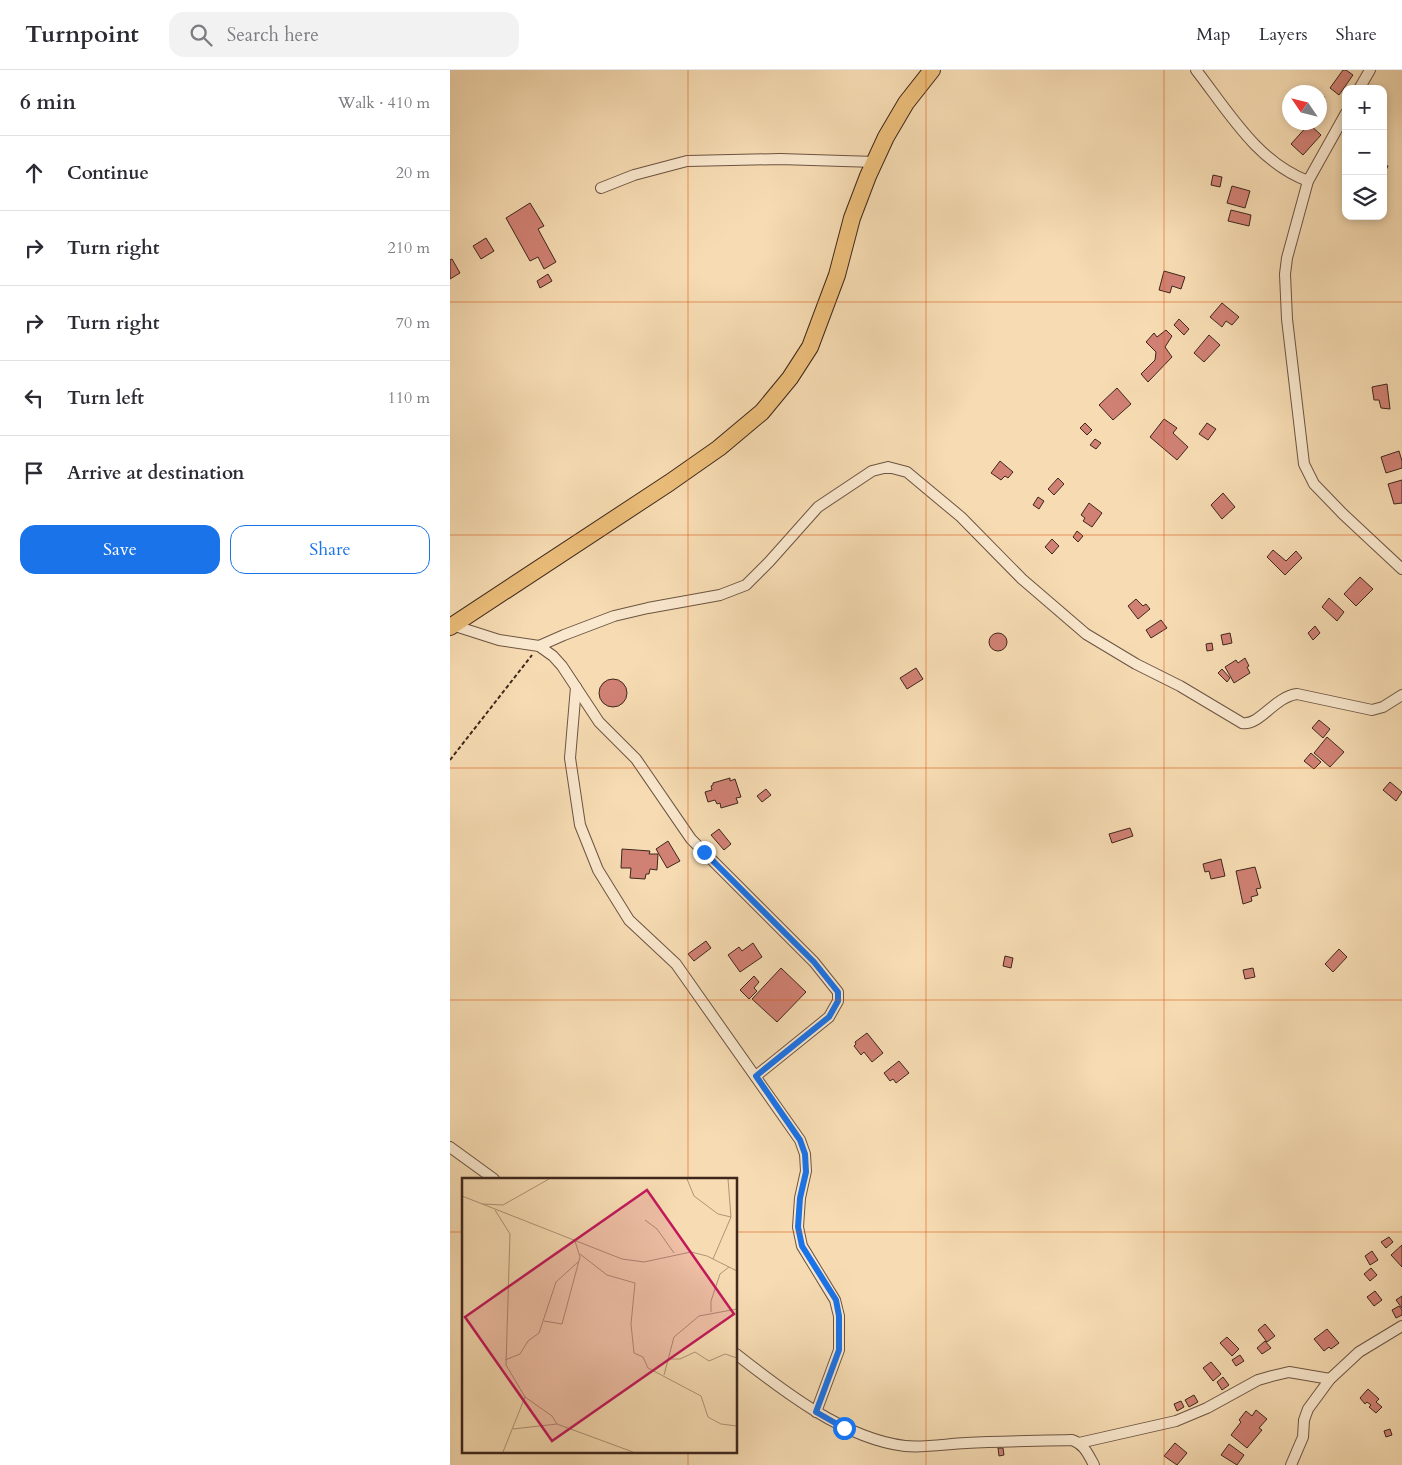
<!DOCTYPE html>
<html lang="en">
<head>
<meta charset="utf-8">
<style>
  body { margin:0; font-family:Cardo,serif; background:#f2f2f3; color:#2b2b33 }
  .controls { position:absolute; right:15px; top:15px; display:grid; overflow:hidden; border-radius:10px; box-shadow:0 2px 8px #0003 }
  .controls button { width:45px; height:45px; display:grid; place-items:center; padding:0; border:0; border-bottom:1px solid #e1e1e2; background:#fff; color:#2b2b33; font:25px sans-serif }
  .compass { position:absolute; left:832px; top:15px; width:45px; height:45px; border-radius:50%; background:#fff; box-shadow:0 2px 8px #0003; rotate:305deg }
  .stop { position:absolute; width:15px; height:15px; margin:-11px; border:4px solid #1a73e8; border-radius:50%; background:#fff }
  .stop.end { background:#1a73e8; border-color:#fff; box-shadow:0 1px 5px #0008 }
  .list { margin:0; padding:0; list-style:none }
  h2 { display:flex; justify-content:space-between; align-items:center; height:65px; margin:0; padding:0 20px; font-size:21px }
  h2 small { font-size:16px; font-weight:400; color:#7c7c81 }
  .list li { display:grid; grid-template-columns:32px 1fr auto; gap:15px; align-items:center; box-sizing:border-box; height:75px; padding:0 20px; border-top:1px solid #e1e1e2 }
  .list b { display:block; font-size:19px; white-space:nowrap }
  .list em { font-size:16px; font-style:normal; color:#7c7c81 }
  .actions { display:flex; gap:10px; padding:15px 20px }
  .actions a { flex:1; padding:11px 0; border:1px solid #1a73e8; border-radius:15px; text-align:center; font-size:18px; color:#1a73e8 }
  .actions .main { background:#1a73e8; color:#fff }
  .icon { flex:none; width:28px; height:28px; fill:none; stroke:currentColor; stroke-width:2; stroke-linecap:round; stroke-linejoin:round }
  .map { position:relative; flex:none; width:952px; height:1395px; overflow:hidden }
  header { display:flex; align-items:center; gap:30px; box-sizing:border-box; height:70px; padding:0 25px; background:#fff; border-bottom:1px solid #e1e1e2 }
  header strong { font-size:24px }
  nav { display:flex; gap:28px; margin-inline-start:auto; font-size:18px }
  .search { width:350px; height:45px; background:#f2f2f3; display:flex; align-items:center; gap:12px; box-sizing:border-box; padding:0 18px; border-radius:15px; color:#7c7c81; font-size:19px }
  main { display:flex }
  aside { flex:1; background:#fff }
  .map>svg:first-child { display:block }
  .building { fill:#d18174; stroke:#3d271d }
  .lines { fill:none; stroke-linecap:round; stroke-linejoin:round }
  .minor-casing { stroke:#6c5442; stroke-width:12 }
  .primary-casing { stroke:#3d271d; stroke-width:18 }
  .path { stroke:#3d271d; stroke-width:2; stroke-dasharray:4 2.5; stroke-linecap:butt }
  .minor { stroke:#fae8ce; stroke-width:10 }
  .primary { stroke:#ecbe7a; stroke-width:16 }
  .route { stroke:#1a73e8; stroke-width:6 }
  .grid { fill:none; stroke:#d7540e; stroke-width:1; stroke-opacity:0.55 }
  .inset-road { fill:none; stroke:#ad9477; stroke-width:1 }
  .view { fill:#c2185b; fill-opacity:0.15; stroke:#c2185b; stroke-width:2.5 }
  .inset-edge { fill:none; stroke:#3d271d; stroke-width:2.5 }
</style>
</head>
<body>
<header>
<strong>Turnpoint</strong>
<div class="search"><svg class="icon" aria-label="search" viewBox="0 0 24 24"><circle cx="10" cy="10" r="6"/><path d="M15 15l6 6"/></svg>Search here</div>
<nav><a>Map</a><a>Layers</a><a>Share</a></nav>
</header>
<main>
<aside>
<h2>6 min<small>Walk · 410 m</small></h2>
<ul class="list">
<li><svg class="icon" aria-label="ahead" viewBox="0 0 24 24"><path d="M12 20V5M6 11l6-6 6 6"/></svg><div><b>Continue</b></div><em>20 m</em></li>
<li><svg class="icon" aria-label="right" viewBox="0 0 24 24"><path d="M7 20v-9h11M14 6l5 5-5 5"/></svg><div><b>Turn right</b></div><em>210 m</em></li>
<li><svg class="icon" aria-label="right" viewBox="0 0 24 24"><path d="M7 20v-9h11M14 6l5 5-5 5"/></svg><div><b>Turn right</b></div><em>70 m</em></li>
<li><svg class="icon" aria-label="left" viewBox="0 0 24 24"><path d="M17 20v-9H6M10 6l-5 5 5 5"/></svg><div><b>Turn left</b></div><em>110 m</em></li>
<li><svg class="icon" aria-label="arrive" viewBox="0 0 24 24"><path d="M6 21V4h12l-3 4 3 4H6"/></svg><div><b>Arrive at destination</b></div></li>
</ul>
<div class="actions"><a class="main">Save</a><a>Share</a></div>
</aside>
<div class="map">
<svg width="952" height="1395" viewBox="0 0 952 1395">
  <rect width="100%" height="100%" fill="#f7dcb3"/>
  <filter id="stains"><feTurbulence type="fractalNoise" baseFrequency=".004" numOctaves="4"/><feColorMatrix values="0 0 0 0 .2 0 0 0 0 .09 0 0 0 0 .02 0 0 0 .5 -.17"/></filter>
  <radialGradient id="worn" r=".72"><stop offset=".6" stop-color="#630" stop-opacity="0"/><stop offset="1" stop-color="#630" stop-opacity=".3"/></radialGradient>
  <g class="building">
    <polygon points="893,0 896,0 903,5 889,25 880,18"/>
    <rect x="869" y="27" width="5" height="12"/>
    <polygon points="859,54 871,65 853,85 841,74"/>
    <polygon points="933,94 938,96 933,106"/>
    <polygon points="763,105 772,107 770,117 761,115"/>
    <polygon points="782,116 800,121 795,138 777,133"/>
    <polygon points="80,133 94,156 88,159 106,192 94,199 88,187 80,191 56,148"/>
    <polygon points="781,140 801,145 799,156 778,151"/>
    <polygon points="36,168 44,181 31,189 23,176"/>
    <polygon points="2,189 10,203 0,209 0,190"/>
    <polygon points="714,201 735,207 731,219 722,216 720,223 709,220"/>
    <polygon points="98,204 102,211 90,218 87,211"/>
    <polygon points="772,233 789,247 782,255 776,251 772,257 760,247"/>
    <polygon points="729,249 739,259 734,265 724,255"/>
    <polygon points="716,260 722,266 715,277 722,287 698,312 691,304 705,290 706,282 696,272 704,263 707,267"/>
    <polygon points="759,265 770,275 754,292 744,283"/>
    <polygon points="937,314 940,339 931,338 929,330 924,330 922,317"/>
    <polygon points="667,318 681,334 663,350 649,335"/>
    <polygon points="714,349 727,358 723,363 738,377 727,390 700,367"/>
    <polygon points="635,353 642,360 637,365 630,358"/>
    <polygon points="757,353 766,359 758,370 749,364"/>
    <polygon points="645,369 651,373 646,379 640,375"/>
    <polygon points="949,381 952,391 952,398 936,403 931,387"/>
    <polygon points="550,391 563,402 558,408 555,406 551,410 541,403"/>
    <polygon points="608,408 614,414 604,425 598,419"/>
    <polygon points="952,410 952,433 944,434 938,414"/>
    <polygon points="773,423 785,437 772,449 761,435"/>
    <polygon points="588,427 594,431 589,439 583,435"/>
    <polygon points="639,433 652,443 642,457 633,451 635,448 631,445"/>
    <polygon points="627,461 633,466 628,472 623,467"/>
    <polygon points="602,469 609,476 602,484 595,477"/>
    <polygon points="823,480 836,491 846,481 852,488 835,505 817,487"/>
    <polygon points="910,507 923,519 906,536 894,524"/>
    <polygon points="879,528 894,542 887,551 872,537"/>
    <polygon points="686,529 693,536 696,534 700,539 688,549 678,536"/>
    <polygon points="711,550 717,558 701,568 696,560"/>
    <polygon points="865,556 870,563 863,570 858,563"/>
    <polygon points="780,563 782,573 773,575 771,565"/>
    <circle cx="548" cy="572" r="9"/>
    <polygon points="762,573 763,580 757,581 756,574"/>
    <polygon points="795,588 799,596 797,597 800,603 784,613 775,597 786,590 788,593"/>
    <polygon points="466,598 473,609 457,619 450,608"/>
    <polygon points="772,599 780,608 777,612 768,603"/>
    <circle cx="163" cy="623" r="14"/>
    <polygon points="869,650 880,659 873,668 862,658"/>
    <polygon points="877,667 894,682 880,697 864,683"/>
    <polygon points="861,683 871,692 864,699 854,691"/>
    <polygon points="280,708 280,711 285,709 291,727 286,728 288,733 271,738 270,733 267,734 265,730 258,732 255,722 262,720 261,716 263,715 263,713"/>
    <polygon points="940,712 952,722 946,731 933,720"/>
    <polygon points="316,719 321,725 312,732 307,726"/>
    <polygon points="680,758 683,766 662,773 659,764"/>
    <polygon points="269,759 281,774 274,780 261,765"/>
    <polygon points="218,771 230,791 217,798 206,779"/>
    <polygon points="172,779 200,781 199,784 208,784 207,800 200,799 199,804 196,804 195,809 180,808 181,798 171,798"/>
    <polygon points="771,789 775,806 761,809 759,801 755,802 753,794"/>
    <polygon points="805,797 811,818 806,819 808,825 801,827 802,831 793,834 786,801"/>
    <polygon points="256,871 261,878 244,891 238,884"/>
    <polygon points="303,873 312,887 290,902 278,885 289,877 292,881"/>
    <polygon points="889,879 897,887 883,902 875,894"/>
    <polygon points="555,886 563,888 561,898 553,896"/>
    <polygon points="331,898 356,922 327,952 302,929"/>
    <polygon points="803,898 805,907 795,909 793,900"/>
    <polygon points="304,906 309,912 304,918 307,921 299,929 290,920"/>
    <polygon points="417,963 433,983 422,992 414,982 411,985 404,976 406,974 405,972"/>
    <polygon points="449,991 459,1003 446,1013 443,1009 440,1011 434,1003"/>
    <polygon points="939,1167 943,1172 936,1178 931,1172"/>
    <polygon points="952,1175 952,1197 941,1185"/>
    <polygon points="922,1181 928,1190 920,1195 915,1186"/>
    <polygon points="921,1198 927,1205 920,1211 914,1204"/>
    <polygon points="925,1221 932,1230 924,1236 917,1227"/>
    <polygon points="952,1226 952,1238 946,1230"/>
    <polygon points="949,1236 952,1240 952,1245 946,1248 942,1240"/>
    <polygon points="815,1254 825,1266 817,1272 808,1260"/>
    <polygon points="877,1259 889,1273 881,1279 879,1277 874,1281 864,1269"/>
    <polygon points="777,1267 789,1279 782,1286 770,1273"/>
    <polygon points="815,1271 821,1278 812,1284 807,1278"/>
    <polygon points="790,1285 794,1291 786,1296 782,1290"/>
    <polygon points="761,1292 771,1304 763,1311 753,1298"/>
    <polygon points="773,1307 779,1315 772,1320 767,1312"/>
    <polygon points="918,1319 929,1329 926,1332 932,1337 926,1343 919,1337 921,1335 917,1332 915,1334 910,1328"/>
    <polygon points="744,1325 748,1332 739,1337 735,1330"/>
    <polygon points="731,1331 734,1337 727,1341 724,1334"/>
    <polygon points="806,1340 817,1349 809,1358 812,1360 797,1378 781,1365 791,1352 789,1350 796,1341 802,1346"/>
    <polygon points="940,1359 942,1365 936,1367 934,1361"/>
    <polygon points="725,1373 737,1383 727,1395 714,1386"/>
    <polygon points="779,1374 794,1385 787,1395 771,1385"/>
    <polygon points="548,1378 553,1378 554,1385 549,1386"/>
  </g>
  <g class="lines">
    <g class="minor-casing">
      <g id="minor">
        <path d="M746,0C778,41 807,92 858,111"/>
        <polyline points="909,19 920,0"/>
        <polyline points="896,43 858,111 837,188 835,204 837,249 854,394 864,414 893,444 952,499"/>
        <polyline points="151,118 184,105 237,91 330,89 425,92"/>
        <polyline points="2,555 49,570 89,576 103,586 112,596 149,652 186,689 241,769 364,892 388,922 388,931 379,947 306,1006"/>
        <path d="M89,576L114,565L164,546L198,538L270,525L296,515L319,492L368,437L422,401L438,397L457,402L511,447L572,509L636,564L686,594L730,616L792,653C810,656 824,627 847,624L922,640L933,637L952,625"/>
        <polyline points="126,617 120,688 130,755 148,800 179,850 226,894 350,1070 355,1084 356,1101 350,1128 348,1157 352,1176 385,1230 389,1246 389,1280 366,1342"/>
        <polyline points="0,1077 44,1109"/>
        <path d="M286,1284C333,1321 395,1369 455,1376C474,1378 496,1374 516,1373C551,1371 587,1371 622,1370C634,1374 638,1384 644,1395"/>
        <polyline points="629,1373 726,1351 757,1338 808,1310 822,1306 839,1302 880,1309"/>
        <polyline points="841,1395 853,1367 854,1350 858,1339 880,1309 909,1282 952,1256"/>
      </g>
    </g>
    <g class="primary-casing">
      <polyline id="primary" points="0,557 219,413 269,378 312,342 340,308 360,277 387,205 402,148 418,106 436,67 456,33 482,0"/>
    </g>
    <polyline class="path" points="0,690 82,585"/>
    <use href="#minor" class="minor"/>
    <use href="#primary" class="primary"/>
  </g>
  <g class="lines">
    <polyline class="route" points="254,782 364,892 388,922 388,931 379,947 306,1006 350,1070 355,1084 356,1102 350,1128 348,1157 352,1176 386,1230 389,1246 389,1280 366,1342 394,1358"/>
  </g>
  <path class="grid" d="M238,0V1109M476,0V1395M714,0V1395M0,232H952M0,465H952M0,698H952M0,930H952M0,1162H14M286,1162H952M238,1381V1395"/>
  <g transform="translate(12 1108)">
    <rect width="275" height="275" fill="#f7dcb3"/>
    <path class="inset-road" d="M225,1L232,18L256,36L269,39M0,18L160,81L182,84L229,74L245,78L275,93M20,26L41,27L87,1M33,32L48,56L44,187L63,219L41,274M183,42L195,51L212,75M118,76L145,97L173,105L169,146L172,175L181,179L186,190L239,218L246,239L259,246L275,248M251,81L269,39L266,1M249,134V123L258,96L267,89M82,143L100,146L118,79L113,63M207,181H218L233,174L247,183L263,176L275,180M43,182L58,176L66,163L77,155L94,104L116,84M202,197L212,159L237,138L275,131M63,219L90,238L95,246M51,251L95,246L171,274"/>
    <path class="view" d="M185,12L272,136L90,263L3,139Z"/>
    <rect width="275" height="275" class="inset-edge"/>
  </g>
  <rect width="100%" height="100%" filter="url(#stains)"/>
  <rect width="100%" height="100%" fill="url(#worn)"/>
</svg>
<div class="controls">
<button>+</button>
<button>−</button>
<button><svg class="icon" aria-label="layers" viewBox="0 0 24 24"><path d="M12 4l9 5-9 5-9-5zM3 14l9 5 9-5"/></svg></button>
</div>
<svg class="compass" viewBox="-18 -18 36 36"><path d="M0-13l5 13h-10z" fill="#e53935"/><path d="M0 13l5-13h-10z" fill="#7c7c81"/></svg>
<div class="stop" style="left:394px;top:1358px"></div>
<div class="stop end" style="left:254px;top:782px"></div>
</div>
</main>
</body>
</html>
